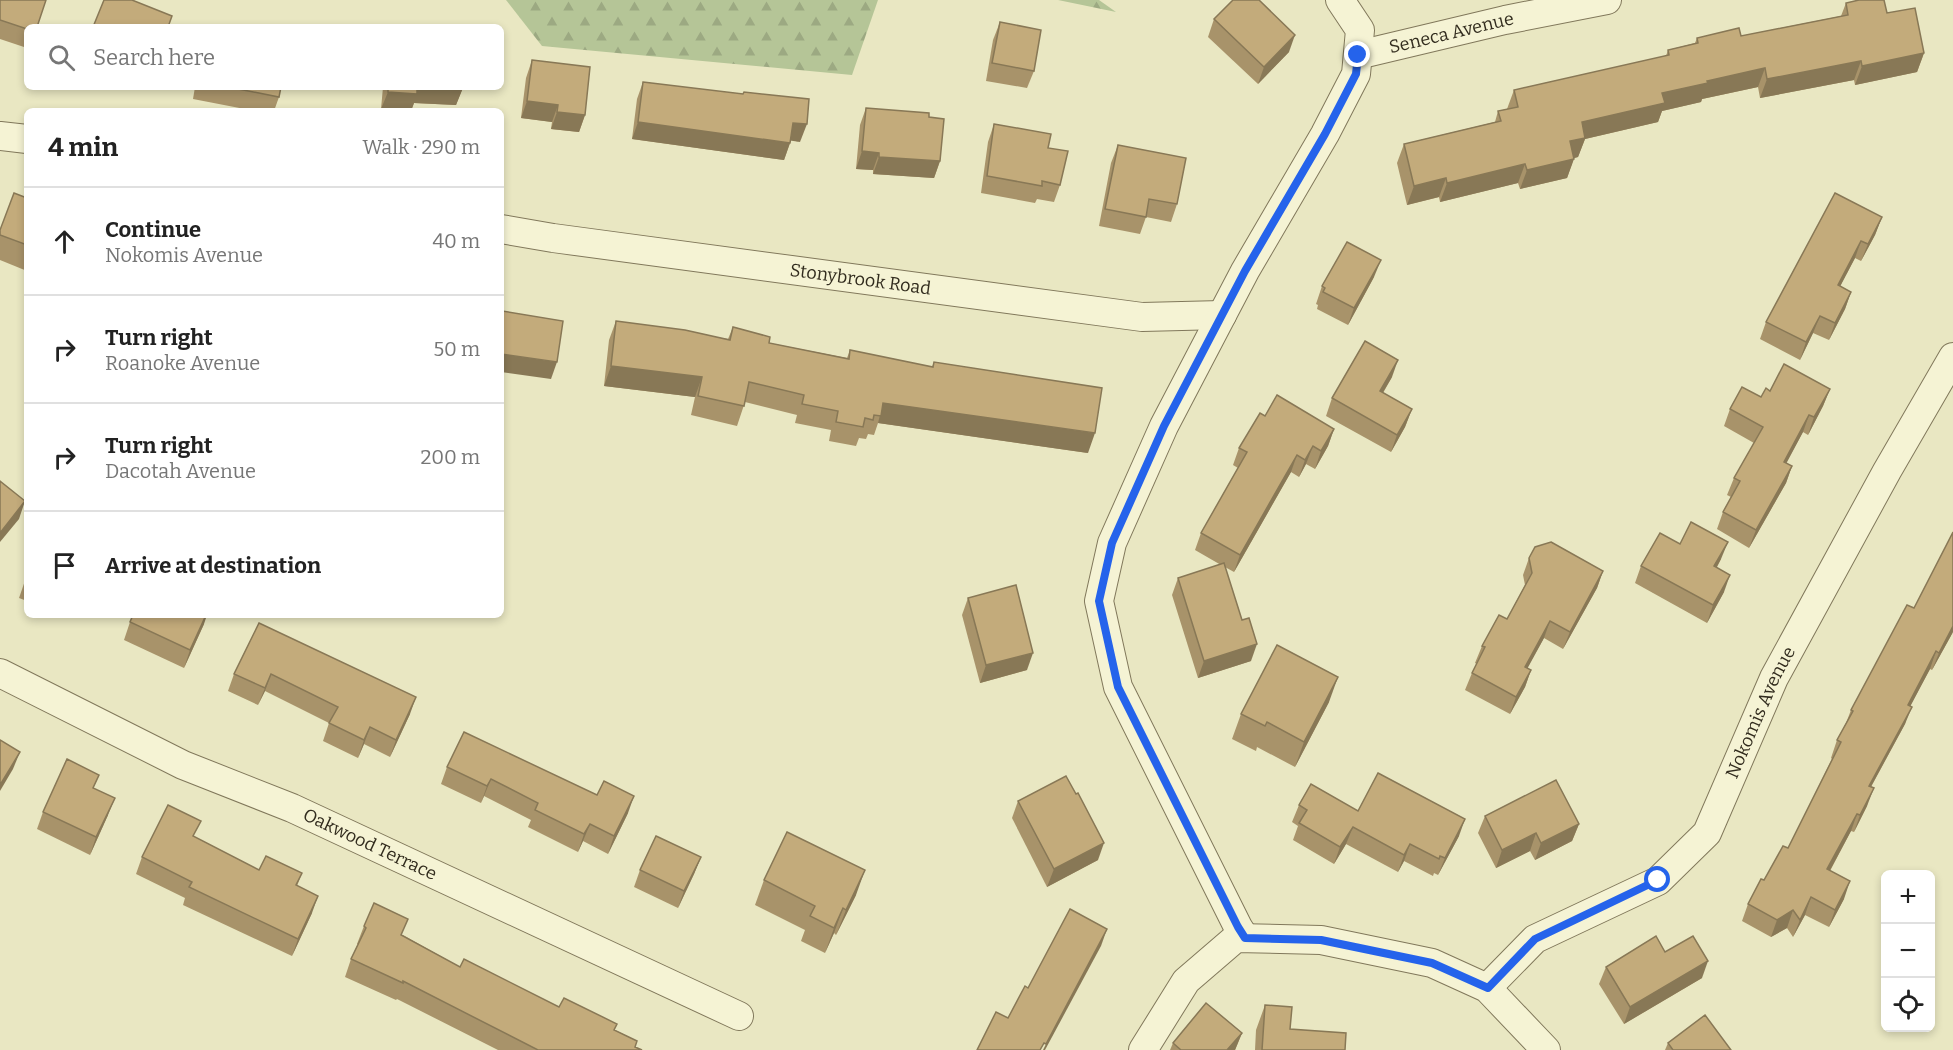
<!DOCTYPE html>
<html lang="en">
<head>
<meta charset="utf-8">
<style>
  body { margin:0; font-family:Bitter,serif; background:#f2f2f2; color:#222 }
  .controls { position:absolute; right:18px; bottom:18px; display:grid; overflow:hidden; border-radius:9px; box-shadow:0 3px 9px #0003 }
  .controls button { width:54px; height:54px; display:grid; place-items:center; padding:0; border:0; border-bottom:2px solid #e0e0e0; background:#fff; color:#222; font:30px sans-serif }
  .stop { position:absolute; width:18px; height:18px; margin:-14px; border:4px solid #2563eb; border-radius:50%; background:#fff }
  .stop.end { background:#2563eb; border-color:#fff; box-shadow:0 2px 6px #0008 }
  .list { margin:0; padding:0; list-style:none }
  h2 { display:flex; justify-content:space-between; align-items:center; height:78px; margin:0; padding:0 24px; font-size:26px }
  h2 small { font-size:20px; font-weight:400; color:#767676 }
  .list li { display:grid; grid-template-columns:39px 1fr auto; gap:18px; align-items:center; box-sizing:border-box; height:108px; padding:0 24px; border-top:2px solid #e0e0e0 }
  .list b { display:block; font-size:22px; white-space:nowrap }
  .list p { margin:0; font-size:20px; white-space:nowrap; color:#767676 }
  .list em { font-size:20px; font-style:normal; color:#767676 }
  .icon { flex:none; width:33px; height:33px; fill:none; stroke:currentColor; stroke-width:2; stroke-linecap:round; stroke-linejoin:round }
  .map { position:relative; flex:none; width:1953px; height:1050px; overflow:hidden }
  .search { position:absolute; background:#fff; box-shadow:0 3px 9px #0003; left:24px; top:24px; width:480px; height:66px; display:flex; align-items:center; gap:15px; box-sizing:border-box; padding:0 21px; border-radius:9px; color:#767676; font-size:22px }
  .panel { position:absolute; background:#fff; box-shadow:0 3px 9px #0003; left:24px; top:108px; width:480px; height:510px; border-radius:9px }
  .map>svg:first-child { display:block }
  .forest { fill:url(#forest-firs) }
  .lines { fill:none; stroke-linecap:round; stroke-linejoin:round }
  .minor-casing { stroke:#81785b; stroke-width:30 }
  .minor { stroke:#f5f3d4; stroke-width:28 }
  .wall { fill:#a8936a }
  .shaded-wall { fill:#887856 }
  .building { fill:#c3ab7b; stroke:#887856; stroke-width:1.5 }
  .route { stroke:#2563eb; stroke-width:8 }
  .labels { text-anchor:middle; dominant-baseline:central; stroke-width:5; stroke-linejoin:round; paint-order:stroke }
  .street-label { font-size:18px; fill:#322c1e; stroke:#f1f0d0 }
</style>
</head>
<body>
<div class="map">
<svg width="1953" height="1050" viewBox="0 0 1953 1050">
  <defs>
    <pattern id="forest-firs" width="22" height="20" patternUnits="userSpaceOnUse" patternTransform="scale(1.5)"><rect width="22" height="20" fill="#b5c597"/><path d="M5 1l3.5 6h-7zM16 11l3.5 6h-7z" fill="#9ca982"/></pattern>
  </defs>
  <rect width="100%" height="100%" fill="#e9e7c2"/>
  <g class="forest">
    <polygon points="506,0 878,0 852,75 542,46"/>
    <polygon points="1058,0 1099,0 1116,12"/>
  </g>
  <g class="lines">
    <g class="minor-casing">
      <g id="minor">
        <path id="s1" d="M1358,55L1505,20L1607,0"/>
        <polyline points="0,136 27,139"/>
        <path id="s2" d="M501,229L553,238L1142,317L1222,315"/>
        <path id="s3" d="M0,673L183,765L292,808L739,1016"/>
        <polyline points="1245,938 1238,927 1118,687 1099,601 1112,543 1164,426 1245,271 1325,134 1356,74 1360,30 1340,0"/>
        <path id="s4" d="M1487,988L1535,939L1658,881L1707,833L1774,678L1887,471L1953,357"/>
        <polyline points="1143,1050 1186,981 1236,938 1321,940 1432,963 1487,988 1546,1050"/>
      </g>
    </g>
    <use href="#minor" class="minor"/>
  </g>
  <g class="wall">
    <polygon points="0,0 27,27 27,48 0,39"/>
    <polygon points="1846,3 1887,13 1924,53 1917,72 1855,85 1854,80 1760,98 1758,87 1702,99 1701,102 1662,111 1658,122 1585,139 1578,157 1574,158 1567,178 1520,189 1518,183 1440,202 1439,197 1407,205 1397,163 1404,144 1495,122 1498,111 1507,109 1514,90 1666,56 1668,50 1695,43 1697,38 1741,36 1841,16"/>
    <polygon points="1214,19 1289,52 1258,84 1208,37"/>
    <polygon points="1000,22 1034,71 1027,88 986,81 993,40"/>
    <polygon points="532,60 585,115 579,132 551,129 552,122 521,118 526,78"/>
    <polygon points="643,82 800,142 791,140 784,160 632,139 637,99"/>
    <polygon points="195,87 281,87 279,97 274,111 255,111 193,99"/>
    <polygon points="383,87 463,87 456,105 414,103 411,111 381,109"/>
    <polygon points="866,108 929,117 940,161 934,178 873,174 873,170 856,169 860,125"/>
    <polygon points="994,124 1048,148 1060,185 1054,202 1037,199 1035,203 981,193 988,142"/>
    <polygon points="1118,145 1177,204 1171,222 1146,217 1140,234 1099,226 1111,163"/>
    <polygon points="27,198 27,271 0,260 0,230"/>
    <polygon points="1882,217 1875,235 1861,261 1855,258 1840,286 1851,292 1845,309 1829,340 1813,333 1800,360 1760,339 1766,322"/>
    <polygon points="1374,277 1348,325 1317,309 1318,305 1316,304 1322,286"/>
    <polygon points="616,321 728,339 733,327 769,343 847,358 850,350 932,367 934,362 1088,453 878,423 874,435 868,434 866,439 859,438 856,446 829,441 831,430 795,423 797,415 745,402 737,426 691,415 695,397 604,386 609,340"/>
    <polygon points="1392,377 1383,393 1412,409 1405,427 1391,452 1326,416 1332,398"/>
    <polygon points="1830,389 1823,406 1808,435 1803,432 1786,463 1792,466 1786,483 1749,548 1717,529 1723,512 1731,497 1727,495 1734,478 1754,443 1724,426 1730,409 1761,397 1770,391"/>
    <polygon points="1265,416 1334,429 1328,446 1315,469 1306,464 1299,477 1291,472 1234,572 1225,567 1251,661 1198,678 1172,595 1178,578 1221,565 1195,550 1201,533 1238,468 1233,465 1239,448"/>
    <polygon points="1680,544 1721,559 1717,567 1724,592 1707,623 1635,583 1641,566"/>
    <polygon points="1529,558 1603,571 1597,588 1563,649 1544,638 1527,668 1531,670 1525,687 1510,714 1465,690 1472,673 1477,664 1475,663 1482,646 1507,619 1525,585 1523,575"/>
    <polygon points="27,575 27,601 19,598"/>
    <polygon points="968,598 1027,670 980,683 962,615"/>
    <polygon points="59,615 68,615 67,618"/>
    <polygon points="130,622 204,624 184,668 124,640"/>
    <polygon points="259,623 410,714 390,757 364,744 358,758 323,741 329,723 265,691 258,705 228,691 234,674"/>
    <polygon points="1953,632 1932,670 1930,669 1910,706 1905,724 1871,787 1867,806 1854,832 1851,831 1830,871 1844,899 1829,927 1805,915 1793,937 1787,928 1771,937 1742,921 1748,904 1788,848 1832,759 1831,758 1837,740 1846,723 1851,710"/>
    <polygon points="1329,702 1295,767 1257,747 1256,751 1232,739 1241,714"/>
    <polygon points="447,767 628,813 608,854 583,841 578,852 528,827 531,820 484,796 481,803 441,784"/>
    <polygon points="94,788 108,815 90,855 37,829 43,812"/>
    <polygon points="1076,794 1098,860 1047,887 1012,818 1018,801"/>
    <polygon points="1299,805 1358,811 1459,836 1438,875 1434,873 1433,876 1404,861 1398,872 1346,844 1334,864 1293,840 1298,826 1292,822"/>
    <polygon points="1485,816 1579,824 1572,841 1535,860 1530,851 1496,868 1478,833"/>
    <polygon points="195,837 259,870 302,873 297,886 312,913 292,956 183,905 185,898 136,874 142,857"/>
    <polygon points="701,857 694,874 678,908 634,887 640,870"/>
    <polygon points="764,880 856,895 836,935 834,933 825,953 801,941 805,930 755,905"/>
    <polygon points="364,926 403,935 460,967 615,1030 637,1041 635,1047 642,1050 498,1050 397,999 396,1000 345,977 351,959 358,944 357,944"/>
    <polygon points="1665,952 1702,978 1624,1024 1599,984 1606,967"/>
    <polygon points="1265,1005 1290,1029 1345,1050 1255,1050 1256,1030"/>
    <polygon points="1242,1033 1235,1050 1170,1050 1173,1043"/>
    <polygon points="1668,1043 1731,1050 1665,1050"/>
  </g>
  <g class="shaded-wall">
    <polygon points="1295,35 1289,52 1258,84 1264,67"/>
    <polygon points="1924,53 1917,72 1855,85 1862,66"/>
    <polygon points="1861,61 1854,80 1760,98 1767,79"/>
    <polygon points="1765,68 1758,87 1702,99 1701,102 1662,111 1658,122 1585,139 1578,157 1563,161 1570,141 1582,122 1662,93 1707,81"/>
    <polygon points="417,87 450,87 463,88 456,105 414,103 411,111 381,109 388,92"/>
    <polygon points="527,101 558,105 552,122 521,118"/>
    <polygon points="557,112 585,115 579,132 551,129"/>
    <polygon points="638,122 790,143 784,160 632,139"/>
    <polygon points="793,123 807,124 800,142 787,140"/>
    <polygon points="862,151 879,153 873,170 856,169"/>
    <polygon points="879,157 940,161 934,178 873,174"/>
    <polygon points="1574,159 1567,178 1520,189 1527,170"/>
    <polygon points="1525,164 1518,183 1440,202 1447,183"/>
    <polygon points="1446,178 1439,197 1407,205 1414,186"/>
    <polygon points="1882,217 1875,235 1861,261 1868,244"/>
    <polygon points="1861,241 1855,258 1832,302 1838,285"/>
    <polygon points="1381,260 1374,277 1348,325 1354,308"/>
    <polygon points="1851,292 1845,309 1829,340 1835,323"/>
    <polygon points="1820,316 1813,333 1800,360 1806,342"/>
    <polygon points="501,354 557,362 551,379 501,372"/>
    <polygon points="1398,360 1392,377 1373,409 1380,391"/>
    <polygon points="611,366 702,377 695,397 604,386"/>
    <polygon points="1830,389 1823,406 1808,435 1814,417"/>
    <polygon points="883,403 1095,433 1088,453 878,423"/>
    <polygon points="1412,409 1405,427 1391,452 1397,435"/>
    <polygon points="1809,415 1803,432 1778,479 1784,462"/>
    <polygon points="1334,429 1328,446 1315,469 1321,451"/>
    <polygon points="1313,446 1306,464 1299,477 1305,460"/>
    <polygon points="1297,455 1291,472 1234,572 1240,555"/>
    <polygon points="1792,466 1786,483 1749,548 1756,530"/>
    <polygon points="25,501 19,519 0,542 0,533"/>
    <polygon points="1728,542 1721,559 1708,583 1714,566"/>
    <polygon points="1603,571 1597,588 1563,649 1570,632"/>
    <polygon points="1730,575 1724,592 1707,623 1713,605"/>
    <polygon points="206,615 207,615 204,624 184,668 190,650"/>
    <polygon points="1550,621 1544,638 1519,684 1525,667"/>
    <polygon points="1953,626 1953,632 1932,670 1939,653"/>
    <polygon points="1257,644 1251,661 1198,678 1204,661"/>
    <polygon points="1936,651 1930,669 1902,722 1908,705"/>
    <polygon points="1033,653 1027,670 980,683 986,665"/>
    <polygon points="1531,670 1525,687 1510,714 1516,697"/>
    <polygon points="271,674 265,691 258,705 265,688"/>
    <polygon points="1338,677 1329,702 1295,767 1304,742"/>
    <polygon points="416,697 410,714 390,757 396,740"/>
    <polygon points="1912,707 1905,724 1862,803 1869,786"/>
    <polygon points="370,727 364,744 358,758 364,740"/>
    <polygon points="20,752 13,769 0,791 0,785"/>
    <polygon points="491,779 484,796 481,803 487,786"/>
    <polygon points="1874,788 1867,806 1854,832 1860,815"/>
    <polygon points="634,796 628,813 608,854 614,836"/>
    <polygon points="115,798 108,815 90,855 96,837"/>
    <polygon points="1857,814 1851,831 1821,887 1827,869"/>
    <polygon points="1465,819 1459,836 1438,875 1445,858"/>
    <polygon points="590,824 583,841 578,852 584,834"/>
    <polygon points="1579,824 1572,841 1535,860 1541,843"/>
    <polygon points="1353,827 1346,844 1334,864 1340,847"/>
    <polygon points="1536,833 1530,851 1496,868 1502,850"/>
    <polygon points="1104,843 1098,860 1047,887 1054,869"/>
    <polygon points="1410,844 1404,861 1398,872 1404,855"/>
    <polygon points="701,857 694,874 678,908 684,891"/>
    <polygon points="865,870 856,895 836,935 846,910"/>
    <polygon points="1850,881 1844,899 1829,927 1835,910"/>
    <polygon points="318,896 312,913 292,956 298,939"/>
    <polygon points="1811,897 1805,915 1793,937 1800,920"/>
    <polygon points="843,908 834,933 825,953 834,928"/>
    <polygon points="1793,910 1787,928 1771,937 1777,920"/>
    <polygon points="1107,929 1101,946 1045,1050 1043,1050 1046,1044"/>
    <polygon points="1708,961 1702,978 1624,1024 1630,1007"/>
    <polygon points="1242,1033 1235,1050 1227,1050"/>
  </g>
  <g class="building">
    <polygon points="0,0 46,0 37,27 27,27 27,29 0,20"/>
    <polygon points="104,0 132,0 172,16 168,27 93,27"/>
    <polygon points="1233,0 1259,0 1295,35 1264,67 1214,19"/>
    <polygon points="1859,0 1884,0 1887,13 1915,8 1924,53 1862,66 1861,61 1767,79 1765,68 1707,81 1708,83 1662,93 1665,103 1582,122 1585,138 1570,141 1574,159 1527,170 1525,164 1447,183 1446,178 1414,186 1404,144 1501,121 1498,111 1518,107 1514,90 1669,55 1668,50 1698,43 1697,38 1739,28 1741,36 1848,15 1846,3"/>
    <polygon points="1000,22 1041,30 1034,71 992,63"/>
    <polygon points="532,60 590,67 585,115 557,112 558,105 527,101"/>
    <polygon points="643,82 743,94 744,92 809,99 807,124 793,123 790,143 638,122"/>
    <polygon points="228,87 281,87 279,97"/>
    <polygon points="388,87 417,87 417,94 388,92"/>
    <polygon points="866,108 929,113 929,117 944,119 940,161 879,157 879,153 862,151"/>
    <polygon points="994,124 1051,134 1048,148 1068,151 1060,185 1042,181 1042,186 987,176"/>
    <polygon points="1118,145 1186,158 1177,204 1149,199 1146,217 1105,209"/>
    <polygon points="14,193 27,198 27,245 0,235 0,230"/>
    <polygon points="1835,193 1882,217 1868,244 1861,241 1838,285 1851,292 1835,323 1820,316 1806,342 1766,322"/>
    <polygon points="1347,242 1381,260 1354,308 1323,292 1325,288 1322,286"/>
    <polygon points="501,304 503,304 502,311 563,321 557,362 501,354"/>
    <polygon points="616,321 685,330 730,340 733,327 770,337 769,343 849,359 850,350 933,367 934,362 1102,388 1095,433 883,403 881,416 874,415 873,420 865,418 863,427 836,422 838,411 802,404 804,395 749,382 744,406 698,396 702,377 611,366"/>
    <polygon points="1365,341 1398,360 1380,391 1412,409 1397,435 1332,398"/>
    <polygon points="1784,364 1830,389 1814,417 1809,415 1784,462 1792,466 1756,530 1723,512 1740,481 1734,478 1763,427 1730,409 1742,387 1761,397 1766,388 1770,391"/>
    <polygon points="1277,395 1334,429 1321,451 1313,446 1305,460 1297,455 1240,555 1201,533 1247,452 1239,448 1260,413 1265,416"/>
    <polygon points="0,481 25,501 0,533"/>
    <polygon points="1691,522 1728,542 1714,566 1730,575 1713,605 1641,566 1660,533 1680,544"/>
    <polygon points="1953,532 1953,626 1939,653 1936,651 1908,705 1912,707 1869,786 1874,788 1860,815 1857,814 1827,869 1850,881 1835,910 1811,897 1800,920 1793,910 1777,920 1748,904 1761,879 1764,880 1783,846 1788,848 1841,742 1837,740 1853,711 1851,710 1907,605 1914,608"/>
    <polygon points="1551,542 1603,571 1570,632 1550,621 1525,667 1531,670 1516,697 1472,673 1485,647 1482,646 1499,615 1507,619 1532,573 1529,558 1535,547"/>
    <polygon points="1224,563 1242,620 1249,618 1257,644 1204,661 1178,578"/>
    <polygon points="1016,585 1033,653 986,665 968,598"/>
    <polygon points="133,615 206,615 190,650 130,622"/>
    <polygon points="259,623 416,697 396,740 370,727 364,740 329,723 338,707 271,674 265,688 234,674"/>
    <polygon points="1277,645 1338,677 1304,742 1267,722 1265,726 1241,714"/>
    <polygon points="464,732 597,795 604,781 634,796 614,836 590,824 584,834 535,810 538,803 491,779 487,786 447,767"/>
    <polygon points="0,740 20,752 0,785"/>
    <polygon points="67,759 99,775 93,788 115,798 96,837 43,812"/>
    <polygon points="1378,773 1465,819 1445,858 1440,856 1439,859 1410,844 1404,855 1353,827 1340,847 1299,823 1307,810 1299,805 1311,784 1358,811"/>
    <polygon points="1066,776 1076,794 1078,793 1104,843 1054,869 1018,801"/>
    <polygon points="1556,780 1579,824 1541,843 1536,833 1502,850 1485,816"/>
    <polygon points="168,805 201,821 193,836 259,870 266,856 302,873 296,885 318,896 298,939 189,887 192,882 142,857"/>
    <polygon points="787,832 865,870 846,910 843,908 834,928 810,916 815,906 764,880"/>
    <polygon points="656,836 701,857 684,891 640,870"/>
    <polygon points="374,903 408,919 401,935 460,967 464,959 559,1007 564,998 617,1024 614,1030 637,1041 635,1047 642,1050 538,1050 403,981 403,983 351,959 366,928 364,926"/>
    <polygon points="1070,909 1107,929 1046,1044 1044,1043 1040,1050 977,1050 996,1012 1008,1018 1025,986 1028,988"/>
    <polygon points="1656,936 1665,952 1693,936 1708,961 1630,1007 1606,967"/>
    <polygon points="1206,1003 1242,1033 1227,1050 1181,1050 1173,1043"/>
    <polygon points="1265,1005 1292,1007 1290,1029 1346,1033 1345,1050 1262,1050"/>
    <polygon points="1705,1015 1731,1050 1673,1050 1668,1043"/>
  </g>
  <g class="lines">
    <polyline class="route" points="1358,55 1356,74 1325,134 1245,271 1164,426 1112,543 1099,601 1118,687 1238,927 1245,938 1321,940 1432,963 1488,988 1535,939 1658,880"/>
  </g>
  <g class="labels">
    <g class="street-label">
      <text stroke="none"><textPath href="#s1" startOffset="96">Seneca Avenue</textPath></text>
      <text stroke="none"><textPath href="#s2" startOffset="363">Stonybrook Road</textPath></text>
      <text stroke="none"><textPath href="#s4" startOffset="405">Nokomis Avenue</textPath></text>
      <text stroke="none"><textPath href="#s3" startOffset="408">Oakwood Terrace</textPath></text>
    </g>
  </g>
</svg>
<div class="controls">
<button>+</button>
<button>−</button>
<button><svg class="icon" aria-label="locate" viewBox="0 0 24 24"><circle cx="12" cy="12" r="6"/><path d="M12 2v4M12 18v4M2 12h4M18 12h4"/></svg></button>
</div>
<div class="stop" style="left:1658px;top:880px"></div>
<div class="stop end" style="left:1358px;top:55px"></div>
<div class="search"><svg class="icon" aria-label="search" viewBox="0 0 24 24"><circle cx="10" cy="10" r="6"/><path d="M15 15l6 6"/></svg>Search here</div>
<section class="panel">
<h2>4 min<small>Walk · 290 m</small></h2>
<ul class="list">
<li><svg class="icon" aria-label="ahead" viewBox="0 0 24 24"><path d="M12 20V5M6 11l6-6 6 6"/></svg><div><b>Continue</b><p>Nokomis Avenue</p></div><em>40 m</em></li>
<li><svg class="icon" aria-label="right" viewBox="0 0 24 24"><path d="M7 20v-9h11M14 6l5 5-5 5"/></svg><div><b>Turn right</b><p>Roanoke Avenue</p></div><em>50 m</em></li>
<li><svg class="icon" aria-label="right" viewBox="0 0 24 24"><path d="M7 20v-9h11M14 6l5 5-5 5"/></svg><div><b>Turn right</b><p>Dacotah Avenue</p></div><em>200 m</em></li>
<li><svg class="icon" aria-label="arrive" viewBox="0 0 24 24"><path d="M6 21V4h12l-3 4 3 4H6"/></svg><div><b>Arrive at destination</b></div></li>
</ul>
</section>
</div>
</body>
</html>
